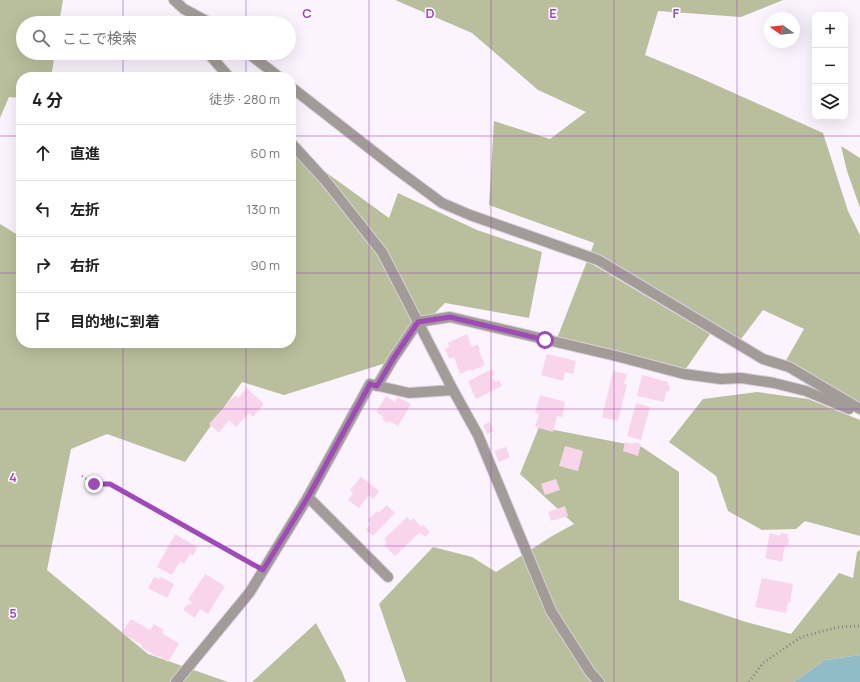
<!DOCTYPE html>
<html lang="ja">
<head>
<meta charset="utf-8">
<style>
  body { margin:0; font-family:Manrope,"Noto Sans JP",sans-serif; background:#f6f6f6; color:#222 }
  .controls { position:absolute; right:12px; top:12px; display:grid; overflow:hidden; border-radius:8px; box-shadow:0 4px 16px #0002 }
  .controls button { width:36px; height:36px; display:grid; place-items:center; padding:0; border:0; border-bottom:1px solid #e0e0e0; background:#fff; color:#222; font:20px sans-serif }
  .compass { position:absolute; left:764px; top:12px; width:36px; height:36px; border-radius:50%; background:#fff; box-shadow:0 4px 16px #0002; rotate:285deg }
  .stop { position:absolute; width:12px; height:12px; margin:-9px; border:3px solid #9e4ab8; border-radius:50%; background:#fff }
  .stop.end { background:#9e4ab8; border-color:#fff; box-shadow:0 1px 4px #0008 }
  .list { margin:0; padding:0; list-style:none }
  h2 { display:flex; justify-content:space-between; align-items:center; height:52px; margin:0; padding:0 16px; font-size:17px }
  h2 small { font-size:13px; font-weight:400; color:#767676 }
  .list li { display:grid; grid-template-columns:26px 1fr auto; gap:12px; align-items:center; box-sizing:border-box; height:56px; padding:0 16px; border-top:1px solid #e0e0e0 }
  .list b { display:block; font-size:15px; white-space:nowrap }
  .list em { font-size:13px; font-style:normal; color:#767676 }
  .icon { flex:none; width:22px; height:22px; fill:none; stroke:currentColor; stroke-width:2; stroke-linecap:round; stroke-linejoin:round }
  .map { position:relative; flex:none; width:860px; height:682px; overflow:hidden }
  .search { position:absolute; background:#fff; box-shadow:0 4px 16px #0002; left:16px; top:16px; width:280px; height:44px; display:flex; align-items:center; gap:10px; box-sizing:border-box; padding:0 14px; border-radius:22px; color:#767676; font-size:15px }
  .panel { position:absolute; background:#fff; box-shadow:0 4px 16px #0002; left:16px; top:72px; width:280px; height:276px; border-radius:16px }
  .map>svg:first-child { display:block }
  .forest { fill:#b9bf9c }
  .water { fill:#91bcc7 }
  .building { fill:#f9d5eb }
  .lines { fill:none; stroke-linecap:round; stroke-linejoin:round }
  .minor-casing { stroke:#d7d0da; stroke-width:12 }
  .path { stroke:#817c84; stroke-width:2.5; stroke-dasharray:1 3; stroke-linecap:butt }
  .minor { stroke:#a29b97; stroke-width:10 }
  .route { stroke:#9e4ab8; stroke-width:5 }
  .grid { fill:none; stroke:#9e4ab8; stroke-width:1; stroke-opacity:0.55 }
  .grid-label { font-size:13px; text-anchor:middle; font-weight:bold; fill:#9e4ab8; stroke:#fff; stroke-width:3; stroke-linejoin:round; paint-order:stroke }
</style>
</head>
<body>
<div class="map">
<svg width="860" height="682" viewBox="0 0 860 682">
  <rect width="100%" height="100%" fill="#fbf3fe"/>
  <g class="forest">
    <polygon points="0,0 63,0 59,23 23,23 23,53 55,53 51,77 21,77 21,98 9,97 0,118"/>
    <polygon points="395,0 783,0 741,17 658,11 645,55 696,76 823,133 848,211 860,235 860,406 785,362 804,329 763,310 741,339 717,327 590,254 594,243 489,205 494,121 550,139 586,112 538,90 472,33"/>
    <polygon points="841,146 860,158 860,208 847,171"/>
    <polygon points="291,147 389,218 398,193 477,230 542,252 529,318 445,303 386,363 284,395 242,382 185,462 107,434 71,449 47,570 148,654 228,682 0,682 0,224 18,235 21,229 21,343 291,343"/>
    <polygon points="587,261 710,334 685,370 556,341"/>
    <polygon points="757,392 808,399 860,420 860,536 805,521 796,529 762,530 728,511 716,476 669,442 703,399"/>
    <polygon points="539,427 642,447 679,472 679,600 746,622 791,634 839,573 853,578 857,552 860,550 860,655 825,660 794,682 406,682 379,604 433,547 472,557 496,572 552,536 574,524 520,474"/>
    <polygon points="316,623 342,672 346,682 252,682"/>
  </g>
  <polygon class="water" points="860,655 860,682 794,682 825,660"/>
  <g class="building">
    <polygon points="467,334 472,347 478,344 480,350 479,351 485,365 471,371 471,369 460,374 454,357 449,359 445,349 450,347 447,343"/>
    <polygon points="547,354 576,361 573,374 565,372 563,381 541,375"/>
    <polygon points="492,369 494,375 492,376 495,382 499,380 502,386 476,399 468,381"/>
    <polygon points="613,371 627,374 624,384 627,384 618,421 602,417"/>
    <polygon points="642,375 668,382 668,385 670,386 669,392 666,391 664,402 637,396"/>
    <polygon points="247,388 264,404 253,417 249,413 236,427 229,420 219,433 209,424 235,395 238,398"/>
    <polygon points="540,395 565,402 562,417 557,416 553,432 535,427 539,414 535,413"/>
    <polygon points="386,396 395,402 398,397 411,404 398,426 389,421 388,423 382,419 384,417 376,412"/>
    <polygon points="636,403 650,407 641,440 627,436"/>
    <polygon points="490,422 494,431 487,434 483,425"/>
    <polygon points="625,442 633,444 634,442 641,444 638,456 623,451"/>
    <polygon points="565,446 583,451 578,471 559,466"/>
    <polygon points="506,447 510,457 499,462 494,451"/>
    <polygon points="361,477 379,491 373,499 369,495 359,508 348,500 353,493 350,490"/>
    <polygon points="556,479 560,490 545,495 541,484"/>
    <polygon points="387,505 395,513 373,536 366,530 371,524 368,520 377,511 378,513"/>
    <polygon points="565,506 568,516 551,521 548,512"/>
    <polygon points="407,517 411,521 413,518 421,527 423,525 430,532 425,537 420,532 395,556 384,545 387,542 384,539"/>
    <polygon points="770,533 780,536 781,533 788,534 787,539 789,539 788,546 785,545 782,562 765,558"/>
    <polygon points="175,534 197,547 193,556 190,554 184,564 180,561 172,575 157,567"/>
    <polygon points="205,574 225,586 208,614 200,609 195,618 183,610 188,604 190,605 192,602 188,600"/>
    <polygon points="154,577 159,579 161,577 174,584 167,598 148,588"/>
    <polygon points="762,578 793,584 790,603 788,602 786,613 755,607"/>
    <polygon points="131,619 150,630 154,624 164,630 162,633 179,644 168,662 159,656 158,657 141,647 142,645 122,633"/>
  </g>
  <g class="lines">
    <g class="minor-casing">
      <g id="minor">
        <polyline points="174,0 184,9 210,23"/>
        <polyline points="208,53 229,77"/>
        <polyline points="248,53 279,77"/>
        <polyline points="291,87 396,169 442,203 470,215 598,260 763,359 789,367 860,409"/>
        <polyline points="291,143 325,180 382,252 453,390 478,435 551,611 590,672 599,682"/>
        <polyline points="377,386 393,359 418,322 450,317 616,356 684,374 721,379 741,378 774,383 806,391 849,409"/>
        <polyline points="308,497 388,577"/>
        <polyline points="176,682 250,592 308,497 370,384 409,393 453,390"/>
      </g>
    </g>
    <g class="path">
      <polyline points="82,476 94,484 110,484 254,565"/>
      <polyline points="749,682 763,663 801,637 839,627 860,626"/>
    </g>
    <use href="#minor" class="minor"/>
  </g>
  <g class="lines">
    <polyline class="route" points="94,484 110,484 263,570 308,497 370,384 377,386 393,359 418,322 450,317 545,340"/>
  </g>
  <path class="grid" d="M123,0V23M246,0V23M369,0V682M491,0V682M614,0V682M737,0V682M123,53V77M246,53V77M0,136H21M291,136H860M0,273H21M291,273H860M123,343V682M246,343V682M0,409H860M0,546H860"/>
  <g class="grid-label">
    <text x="307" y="18">C</text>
    <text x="430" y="18">D</text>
    <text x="553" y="18">E</text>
    <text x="676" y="18">F</text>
    <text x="13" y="482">4</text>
    <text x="13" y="618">5</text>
  </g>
</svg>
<div class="controls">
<button>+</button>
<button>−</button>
<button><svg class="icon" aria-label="layers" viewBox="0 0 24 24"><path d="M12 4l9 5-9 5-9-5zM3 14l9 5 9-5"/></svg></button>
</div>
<svg class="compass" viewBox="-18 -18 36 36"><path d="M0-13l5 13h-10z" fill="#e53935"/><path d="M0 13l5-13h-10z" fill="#767676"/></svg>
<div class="stop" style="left:545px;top:340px"></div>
<div class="stop end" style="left:94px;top:484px"></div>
<div class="search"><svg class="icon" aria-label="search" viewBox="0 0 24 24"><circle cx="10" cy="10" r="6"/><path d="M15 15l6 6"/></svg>ここで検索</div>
<section class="panel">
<h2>4 分<small>徒歩 · 280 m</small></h2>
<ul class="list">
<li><svg class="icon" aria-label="ahead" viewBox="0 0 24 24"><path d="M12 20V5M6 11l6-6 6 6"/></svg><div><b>直進</b></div><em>60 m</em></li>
<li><svg class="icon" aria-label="left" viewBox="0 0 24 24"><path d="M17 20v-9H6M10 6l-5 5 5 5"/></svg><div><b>左折</b></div><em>130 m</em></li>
<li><svg class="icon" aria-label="right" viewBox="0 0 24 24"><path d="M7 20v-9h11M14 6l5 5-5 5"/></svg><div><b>右折</b></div><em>90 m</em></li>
<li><svg class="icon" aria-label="arrive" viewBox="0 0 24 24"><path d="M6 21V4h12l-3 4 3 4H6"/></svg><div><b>目的地に到着</b></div></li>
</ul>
</section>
</div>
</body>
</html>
